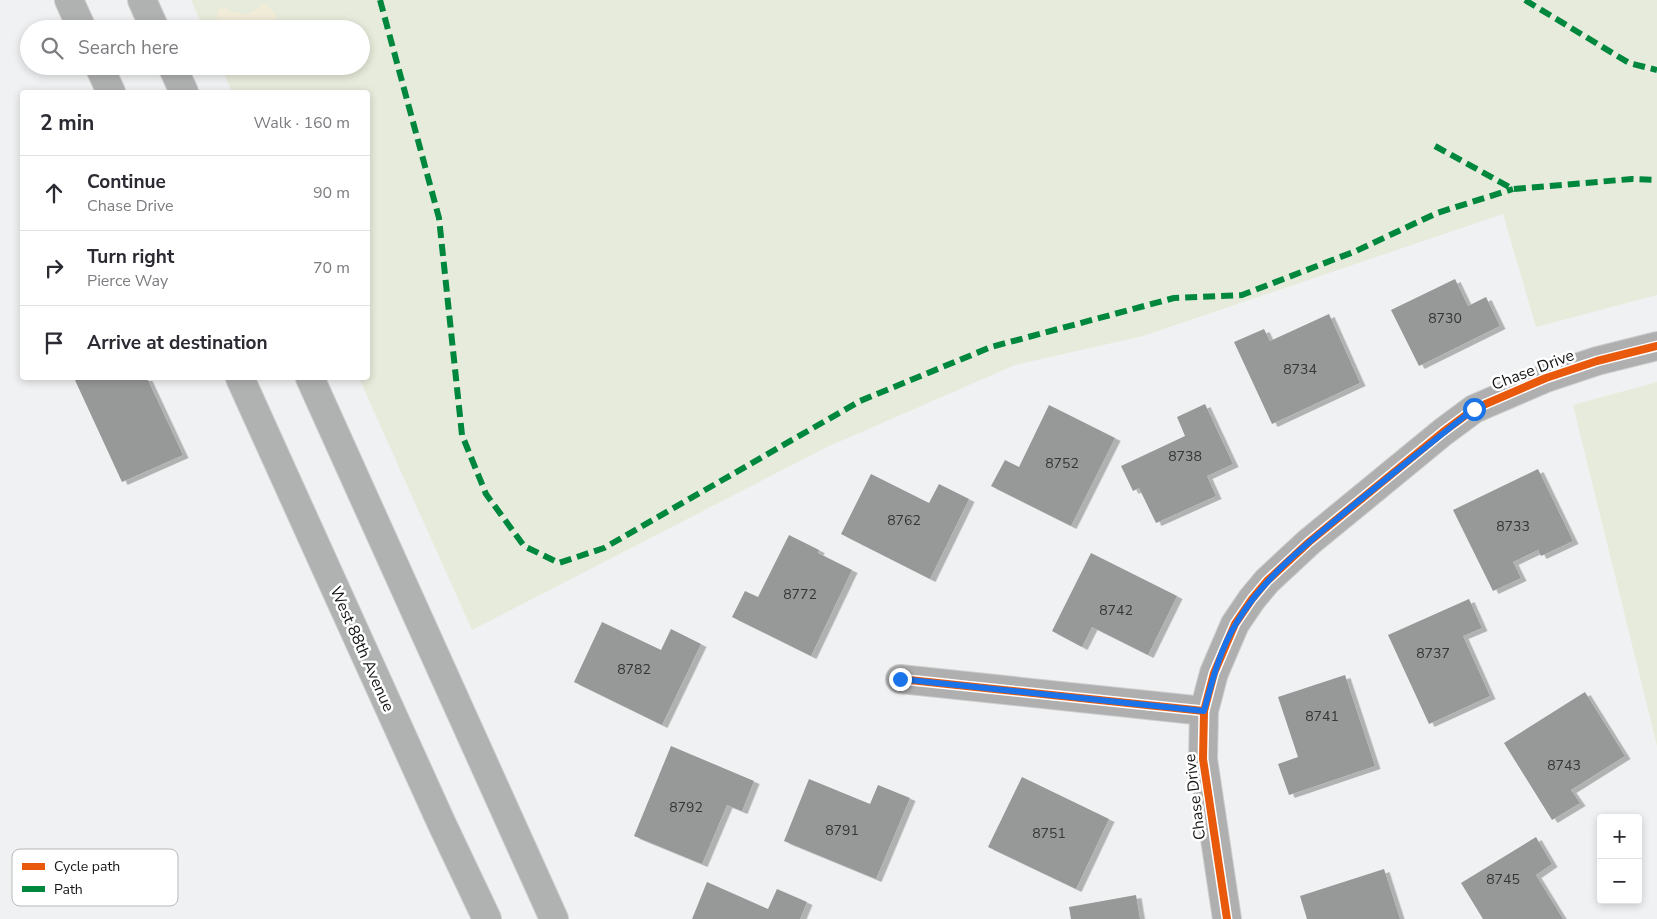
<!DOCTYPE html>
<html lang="en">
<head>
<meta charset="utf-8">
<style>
  body { margin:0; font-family:"Nunito Sans",sans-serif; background:#f2f2f3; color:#2b2b33 }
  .controls { position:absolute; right:15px; bottom:15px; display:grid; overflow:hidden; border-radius:5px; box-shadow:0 2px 8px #0003 }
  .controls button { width:45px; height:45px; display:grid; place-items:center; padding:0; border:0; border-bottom:1px solid #e1e1e2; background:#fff; color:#2b2b33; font:25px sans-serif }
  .stop { position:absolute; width:15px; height:15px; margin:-11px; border:4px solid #1a73e8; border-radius:50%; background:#fff }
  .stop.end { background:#1a73e8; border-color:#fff; box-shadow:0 1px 5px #0008 }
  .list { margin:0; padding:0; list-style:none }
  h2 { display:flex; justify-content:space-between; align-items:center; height:65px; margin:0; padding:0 20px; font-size:21px }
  h2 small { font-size:16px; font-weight:400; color:#7c7c81 }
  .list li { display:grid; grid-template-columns:32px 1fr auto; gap:15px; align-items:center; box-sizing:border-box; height:75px; padding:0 20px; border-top:1px solid #e1e1e2 }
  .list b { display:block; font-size:19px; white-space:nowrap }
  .list p { margin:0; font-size:16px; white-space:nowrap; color:#7c7c81 }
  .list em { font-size:16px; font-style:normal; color:#7c7c81 }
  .icon { flex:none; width:28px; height:28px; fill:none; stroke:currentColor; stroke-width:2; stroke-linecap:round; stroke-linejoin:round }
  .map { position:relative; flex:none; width:1657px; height:919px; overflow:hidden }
  .search { position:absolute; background:#fff; box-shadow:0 2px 8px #0003; left:20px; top:20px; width:350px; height:55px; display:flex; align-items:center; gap:12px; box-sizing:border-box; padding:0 18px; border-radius:28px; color:#7c7c81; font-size:19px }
  .panel { position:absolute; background:#fff; box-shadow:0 2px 8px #0003; left:20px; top:90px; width:350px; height:290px; border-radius:5px }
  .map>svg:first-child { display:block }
  .green { fill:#e7ebdb }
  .sand { fill:#f1ecd8 }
  .building { fill:#979898; filter:url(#shadow) }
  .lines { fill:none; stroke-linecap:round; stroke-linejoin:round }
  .minor-casing { stroke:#cdcecf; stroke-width:30 }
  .tertiary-casing { stroke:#cdcecf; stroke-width:30 }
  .primary-casing { stroke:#cdcecf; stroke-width:30 }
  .minor { stroke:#afafaf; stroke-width:28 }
  .tertiary { stroke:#afafaf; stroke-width:28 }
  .primary { stroke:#b0b1b1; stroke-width:28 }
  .quiet { stroke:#00873e; stroke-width:6; stroke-dasharray:12 6; stroke-linecap:butt }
  .cycleway-casing { stroke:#fff; stroke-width:11 }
  .cycleway { stroke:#e8590c; stroke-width:8 }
  .route { stroke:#1a73e8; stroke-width:6 }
  .labels { text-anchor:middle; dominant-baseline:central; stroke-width:5; stroke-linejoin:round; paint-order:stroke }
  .number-label { font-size:14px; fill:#353636 }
  .street-label { font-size:16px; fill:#141515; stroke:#fff }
  .key { fill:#fff; stroke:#b8b9b9; stroke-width:1 }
  .key-label { font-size:14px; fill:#141515 }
</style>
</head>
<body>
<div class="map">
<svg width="1657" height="919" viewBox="0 0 1657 919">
  <defs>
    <filter id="shadow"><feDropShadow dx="5.5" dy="3" stdDeviation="0" flood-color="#0004"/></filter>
  </defs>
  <rect width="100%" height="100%" fill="#f0f1f2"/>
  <g class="green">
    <polygon points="191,0 1657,0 1657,295 1536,327 1503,214 1143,336 1015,365 827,447 472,630 359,378 368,378 368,92 232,92 221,66 361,66 361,29 204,29"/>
    <polygon points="1657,382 1657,746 1573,405"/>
  </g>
  <path class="sand" d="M264,4C275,10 278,16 277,29H222L218,25L217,15L221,6C230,9 239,17 249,13C254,10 258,7 264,4Z"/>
  <g class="building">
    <polygon points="1455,279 1468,306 1486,297 1500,326 1419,366 1391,310"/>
    <polygon points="1329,314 1360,383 1272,424 1234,342 1264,329 1270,341"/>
    <polygon points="74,378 147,378 183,455 122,482"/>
    <polygon points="1205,404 1233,464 1207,476 1216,496 1156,523 1139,488 1133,491 1121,466 1185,436 1177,417"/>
    <polygon points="1049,405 1115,438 1071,526 991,486 1005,460 1019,467"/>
    <polygon points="1538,469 1573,541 1541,556 1538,550 1513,562 1521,578 1493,591 1453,510"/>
    <polygon points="871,474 929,503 939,484 969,499 930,579 841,534"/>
    <polygon points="789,535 819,550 818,553 852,570 811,656 732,617 745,591 758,597"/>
    <polygon points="1091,553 1177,596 1148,655 1092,627 1082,647 1052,631"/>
    <polygon points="1469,599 1482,628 1463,636 1490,696 1429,724 1388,635"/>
    <polygon points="602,622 661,650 671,629 701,644 662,725 574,682"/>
    <polygon points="1345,675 1375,766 1289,795 1278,764 1298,757 1278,697"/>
    <polygon points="1585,692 1625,756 1571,790 1580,803 1552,820 1504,743"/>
    <polygon points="671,746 754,781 742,811 727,805 702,864 634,836"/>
    <polygon points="1022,777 1109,819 1076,889 988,847"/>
    <polygon points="809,779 870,804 878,785 910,798 876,879 784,841"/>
    <polygon points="1536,837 1552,864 1536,875 1563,919 1483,919 1461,883"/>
    <polygon points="1384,869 1400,919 1307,919 1300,896"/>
    <polygon points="707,882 768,909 777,889 807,902 800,919 692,919"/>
    <polygon points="1136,895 1140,919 1071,919 1069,907"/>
  </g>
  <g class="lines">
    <g class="minor-casing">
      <polyline id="minor" points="900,679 1204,711"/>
    </g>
    <g class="tertiary-casing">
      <polyline id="tertiary" points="1227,919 1203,759 1204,711 1214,673 1235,624 1252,599 1267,581 1309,542 1443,432 1474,409 1546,378 1597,361 1657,346"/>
    </g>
    <g class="primary-casing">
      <g id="primary">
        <polyline points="69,0 82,29"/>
        <polyline points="142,0 155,29"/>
        <polyline points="99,66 111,92"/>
        <polyline points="172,66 184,92"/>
        <polyline points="240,378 441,822 487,919"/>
        <polyline points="310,378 554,919"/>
      </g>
    </g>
    <use href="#minor" class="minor"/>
    <use href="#tertiary" class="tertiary"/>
    <use href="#primary" class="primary"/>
    <g class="quiet">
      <polyline points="380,0 439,218 462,435 486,494 524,546 559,563 604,548 860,401 991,347 1174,298 1242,295 1356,251 1437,213 1513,189"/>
      <polyline points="1525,0 1629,63 1657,70"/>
      <polyline points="1435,146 1513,189 1632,179 1657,180"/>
    </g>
    <g class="cycleway-casing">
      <g id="cycleway">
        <polyline points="900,679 1204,711"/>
        <polyline points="1227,919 1203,759 1204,711 1214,673 1235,624 1252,599 1267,581 1309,542 1443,432 1474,409 1546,378 1597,361 1657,346"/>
      </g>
    </g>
    <use href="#cycleway" class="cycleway"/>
  </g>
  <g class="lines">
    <path class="route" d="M900,679L1204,711C1212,681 1220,649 1237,622C1266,574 1312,540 1355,504C1395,472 1434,440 1474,409"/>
  </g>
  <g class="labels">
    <g class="number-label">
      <text x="1445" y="318">8730</text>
      <text x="1300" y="369">8734</text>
      <text x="1185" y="456">8738</text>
      <text x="1062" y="463">8752</text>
      <text x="904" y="520">8762</text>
      <text x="1513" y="526">8733</text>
      <text x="800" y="594">8772</text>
      <text x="1116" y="610">8742</text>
      <text x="1433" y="653">8737</text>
      <text x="634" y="669">8782</text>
      <text x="1322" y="716">8741</text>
      <text x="1564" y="765">8743</text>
      <text x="686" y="807">8792</text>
      <text x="842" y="830">8791</text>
      <text x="1049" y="833">8751</text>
      <text x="1503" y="879">8745</text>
    </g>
    <g class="street-label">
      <text transform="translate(1533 370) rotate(-21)">Chase Drive</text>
      <text transform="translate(362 649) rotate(66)">West 88th Avenue</text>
      <text transform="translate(1195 797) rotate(-97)">Chase Drive</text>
    </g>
  </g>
  <rect x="12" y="849" width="166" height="57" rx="8" class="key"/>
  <rect x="22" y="863" width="23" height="7" fill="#e8590c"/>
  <rect x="22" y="886" width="23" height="6" fill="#00873e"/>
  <g class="key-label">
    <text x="54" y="871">Cycle path</text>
    <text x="54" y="894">Path</text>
  </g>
</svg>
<div class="controls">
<button>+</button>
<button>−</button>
</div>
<div class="stop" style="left:1474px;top:409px"></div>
<div class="stop end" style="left:900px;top:679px"></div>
<div class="search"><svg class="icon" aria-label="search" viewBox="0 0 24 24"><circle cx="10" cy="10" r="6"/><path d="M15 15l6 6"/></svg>Search here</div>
<section class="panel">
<h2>2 min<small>Walk · 160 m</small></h2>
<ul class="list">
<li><svg class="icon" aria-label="ahead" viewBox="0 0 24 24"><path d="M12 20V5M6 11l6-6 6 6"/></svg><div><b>Continue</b><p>Chase Drive</p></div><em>90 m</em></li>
<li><svg class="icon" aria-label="right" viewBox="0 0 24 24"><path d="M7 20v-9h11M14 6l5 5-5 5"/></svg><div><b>Turn right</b><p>Pierce Way</p></div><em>70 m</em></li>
<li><svg class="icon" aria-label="arrive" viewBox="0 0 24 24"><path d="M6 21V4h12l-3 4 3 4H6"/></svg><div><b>Arrive at destination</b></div></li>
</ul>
</section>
</div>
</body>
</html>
